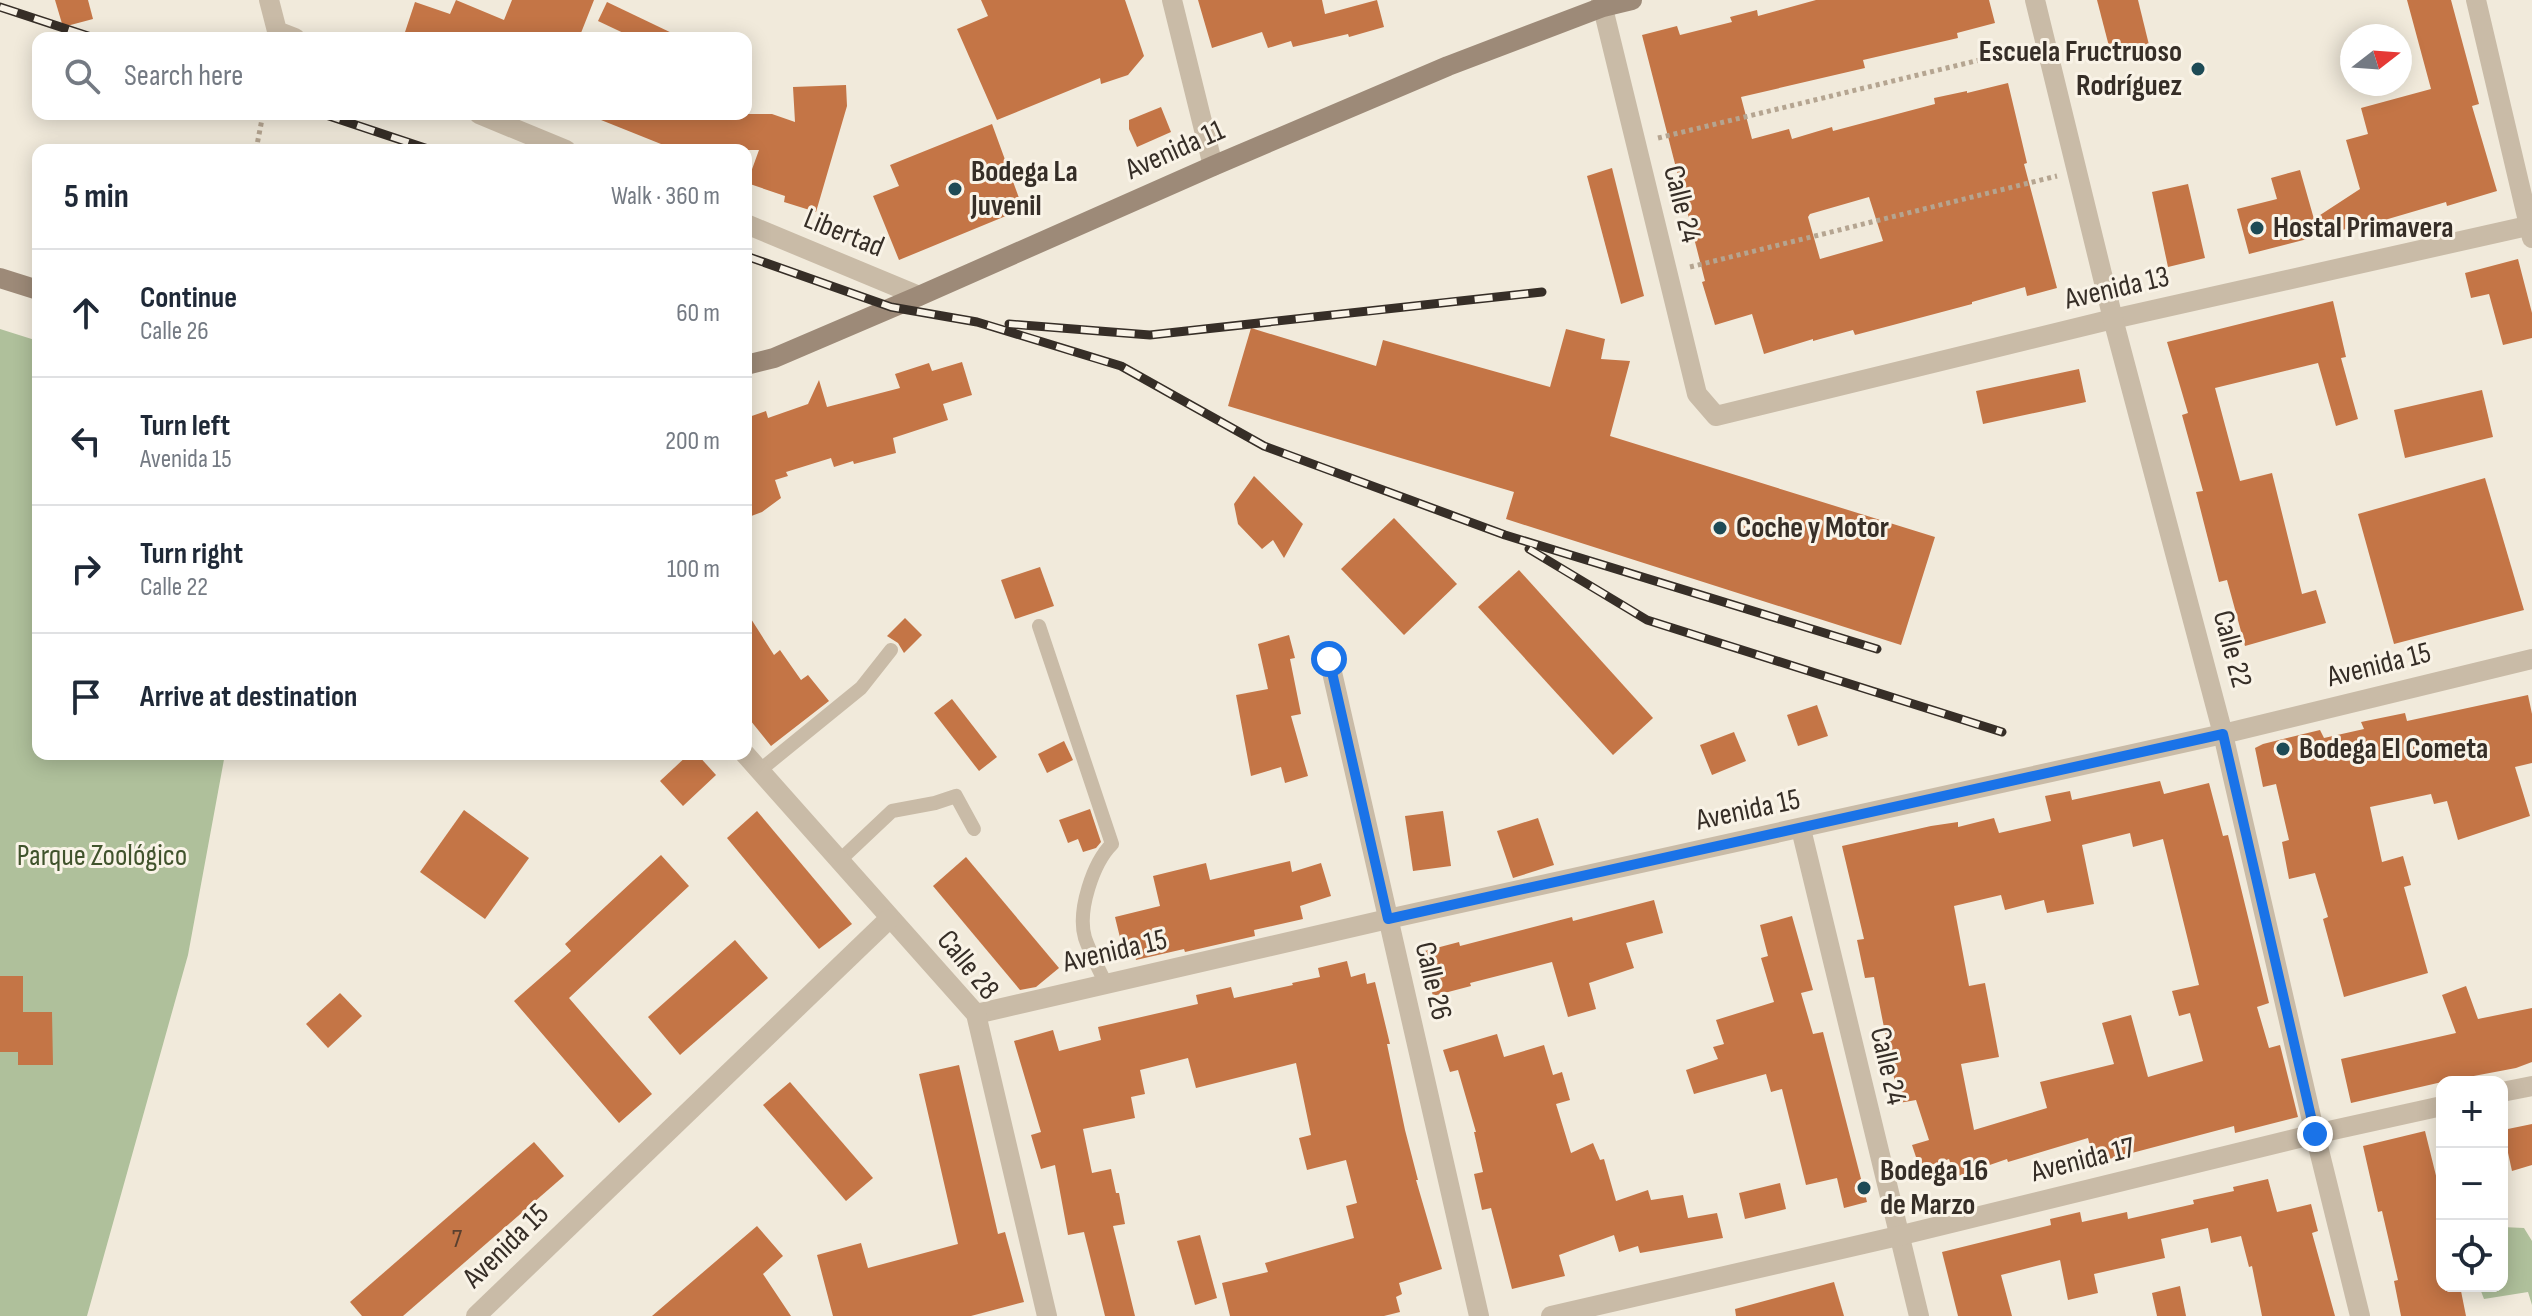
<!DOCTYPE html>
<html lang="en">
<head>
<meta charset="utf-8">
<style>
  body { margin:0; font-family:"Sofia Sans Condensed",sans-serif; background:#f2f2f3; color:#1f2937 }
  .controls { position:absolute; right:24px; bottom:24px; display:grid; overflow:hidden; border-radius:16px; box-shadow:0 4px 20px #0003 }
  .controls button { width:72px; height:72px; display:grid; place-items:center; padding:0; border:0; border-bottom:2px solid #e0e1e3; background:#fff; color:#1f2937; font:40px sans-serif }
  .compass { position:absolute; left:2340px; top:24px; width:72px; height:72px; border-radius:50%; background:#fff; box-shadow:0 4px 20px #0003; rotate:73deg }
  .stop { position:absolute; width:24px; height:24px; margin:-18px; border:6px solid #1a73e8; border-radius:50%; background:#fff }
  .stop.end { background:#1a73e8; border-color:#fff; box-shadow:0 2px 8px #0008 }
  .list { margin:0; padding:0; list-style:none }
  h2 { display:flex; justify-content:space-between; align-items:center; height:104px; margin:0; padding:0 32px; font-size:34px }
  h2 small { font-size:26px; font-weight:400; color:#747a83 }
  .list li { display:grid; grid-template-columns:52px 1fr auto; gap:24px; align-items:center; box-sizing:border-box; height:128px; padding:0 32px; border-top:2px solid #e0e1e3 }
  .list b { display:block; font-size:30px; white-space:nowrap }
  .list p { margin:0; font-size:26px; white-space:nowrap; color:#747a83 }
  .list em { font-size:26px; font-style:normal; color:#747a83 }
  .icon { flex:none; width:44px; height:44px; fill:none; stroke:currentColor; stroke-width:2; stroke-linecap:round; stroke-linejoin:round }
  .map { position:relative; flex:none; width:2532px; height:1316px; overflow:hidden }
  .search { position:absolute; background:#fff; box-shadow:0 4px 20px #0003; left:32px; top:32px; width:720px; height:88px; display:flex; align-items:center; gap:20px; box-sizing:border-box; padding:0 28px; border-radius:16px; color:#747a83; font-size:30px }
  .panel { position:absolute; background:#fff; box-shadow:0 4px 20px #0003; left:32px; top:144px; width:720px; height:616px; border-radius:16px }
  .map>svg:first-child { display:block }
  .green { fill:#afc09b }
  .building { fill:#c47546; fill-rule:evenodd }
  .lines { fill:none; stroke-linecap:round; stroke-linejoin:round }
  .path { stroke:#b5a591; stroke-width:5; stroke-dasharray:4 4; stroke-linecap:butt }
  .service { stroke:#c9bba7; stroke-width:14 }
  .minor { stroke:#c9bba7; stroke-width:20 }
  .tertiary { stroke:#c9bba7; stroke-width:20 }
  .secondary { stroke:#9d8a78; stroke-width:20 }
  .rail-casing { stroke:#362e27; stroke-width:9 }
  .rail { stroke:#f9f3e7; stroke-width:6; stroke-dasharray:18; stroke-linecap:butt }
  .route { stroke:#1a73e8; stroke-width:10 }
  .poi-dot { fill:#1e4b56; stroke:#f9f3e7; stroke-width:3 }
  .labels { text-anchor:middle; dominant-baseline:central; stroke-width:6; stroke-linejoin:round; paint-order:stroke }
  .number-label { font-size:26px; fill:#5a402f }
  .poi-label { font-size:30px; font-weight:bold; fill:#362e27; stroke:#f9f3e7; text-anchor:start }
  .street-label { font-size:30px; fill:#362e27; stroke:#f9f3e7 }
  .park-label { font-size:30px; fill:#40532c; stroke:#f9f3e7 }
</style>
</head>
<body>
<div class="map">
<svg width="2532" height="1316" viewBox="0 0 2532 1316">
  <rect width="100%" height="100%" fill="#f1eadb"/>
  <g class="green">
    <polygon points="0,329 38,341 38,754 225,754 188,955 87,1316 0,1316"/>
    <polygon points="2502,1227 2524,1228 2532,1241 2532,1305 2528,1292 2484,1299 2479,1286 2502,1286"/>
  </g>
  <g class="building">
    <polygon points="55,0 88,0 93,19 63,27"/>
    <polygon points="456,0 504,20 512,0 594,0 579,38 403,38 415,2 450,14"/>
    <polygon points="981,0 1125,0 1144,56 1128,75 1101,84 1100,78 997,120 957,29 988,16"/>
    <polygon points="1198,0 1322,0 1325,14 1377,0 1384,27 1349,37 1348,34 1293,47 1291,41 1268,48 1262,32 1212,48"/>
    <path d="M1816,0H1989L1995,23L1957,33L1958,38L1863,60L1865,68L1741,97L1752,139L1789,129L1792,139L1832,127L1833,131L1935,104L1934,98L1967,91V93L2008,83L2027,163L2024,164L2057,288L2027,296L2025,287L1972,302V304L1893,325L1855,335L1853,330L1813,341V339L1764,354L1752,314L1715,325L1702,282L1705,281L1642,35L1677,26L1680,35L1732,22L1730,17L1757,10L1758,16ZM1869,197L1883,241L1820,259L1808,217L1810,214Z"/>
    <polygon points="2097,0 2138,0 2150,49 2112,58"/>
    <polygon points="2407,0 2451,0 2479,104 2472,106 2497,191 2447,206 2446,202 2354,229 2354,227 2249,254 2237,209 2277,199 2271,178 2300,170 2314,219 2360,189 2346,140 2368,134 2361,108 2431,89"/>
    <polygon points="607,2 676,35 674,38 634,38 598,21"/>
    <polygon points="846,85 847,106 816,212 784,202 785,196 747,183 759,150 676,150 591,116 592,114 772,114 795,122 793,87"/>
    <polygon points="1161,107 1171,132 1137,147 1129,129 1129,120"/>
    <polygon points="992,124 1023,209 899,260 873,196 899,186 890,165"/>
    <polygon points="1612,168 1644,296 1621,304 1587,176"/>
    <polygon points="2188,184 2205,258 2168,267 2152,192"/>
    <polygon points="2518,259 2532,313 2532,338 2503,345 2489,294 2471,298 2465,273"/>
    <polygon points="2333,301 2346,357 2341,358 2358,419 2336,426 2318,363 2215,388 2240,481 2272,473 2302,594 2316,590 2326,623 2245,646 2227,580 2219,582 2196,492 2203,491 2182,415 2188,413 2167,342"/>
    <polygon points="1251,328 1376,366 1383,340 1550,387 1566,329 1605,339 1601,359 1630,361 1610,436 1935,537 1901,645 1506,519 1514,492 1228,406"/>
    <polygon points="962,362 972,395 943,404 948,420 893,438 896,453 854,464 853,461 834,467 831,458 786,472 788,476 775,480 781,498 762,512 746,518 746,418 766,411 768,418 808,404 819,380 827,407 900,388 895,374 929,363 932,371"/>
    <polygon points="2079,369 2086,402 1983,424 1976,391"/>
    <polygon points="2482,390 2493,437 2405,458 2394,410"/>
    <polygon points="1254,476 1303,524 1284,558 1273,540 1262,549 1238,524 1234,504"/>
    <polygon points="2485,478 2524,610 2394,644 2358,514"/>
    <polygon points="1394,518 1457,584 1404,635 1341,569"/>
    <polygon points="1040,567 1054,606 1015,619 1001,580"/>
    <polygon points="1519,570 1653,718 1613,755 1478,607"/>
    <polygon points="746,611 774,655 780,650 801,680 808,675 829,701 771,746 746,715"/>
    <polygon points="905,618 922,635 904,653 898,643 887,636"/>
    <polygon points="1289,635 1295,658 1290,659 1301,714 1291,716 1308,776 1285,783 1281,767 1251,776 1236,695 1268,689 1258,644"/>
    <polygon points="2528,695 2532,714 2532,763 2515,767 2530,816 2458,840 2447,801 2434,804 2431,794 2370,807 2382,862 2403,856 2411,885 2404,887 2428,973 2344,997 2323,919 2328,917 2315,873 2289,879 2282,842 2289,840 2276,784 2263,787 2255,748 2263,744 2320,730 2324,738 2364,729 2361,722 2405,713 2407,721"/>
    <polygon points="952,699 997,757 979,771 934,713"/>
    <polygon points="1817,705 1828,736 1798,746 1787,715"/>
    <polygon points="1734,732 1746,761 1712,775 1700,745"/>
    <polygon points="1064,741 1073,760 1047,773 1038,754"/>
    <polygon points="689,754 697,754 716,775 683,806 660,781"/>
    <path d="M2160,781L2164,794L2209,783L2223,836L2228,835L2269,1003L2257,1007L2269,1048L2280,1045L2298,1117L2235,1133L2234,1126L2094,1163L2088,1138L2008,1162L2007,1159L1955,1177L1949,1159L1920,1169L1912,1145L1929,1140L1916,1100L1899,1103L1874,977L1865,978L1857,940L1864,939L1842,846L1931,826L1958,822V827L1994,818L1999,833L2051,821L2045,796L2070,791L2072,800ZM2130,833L2133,847L2163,839L2199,985L2172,991L2179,1016L2190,1013L2203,1061L2148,1077L2131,1015L2102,1023L2114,1064L2040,1082L2047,1108L1974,1130L1961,1064L1999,1057L1985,983L1969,986L1954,906L2001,895L2005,910L2044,900L2047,913L2094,904L2082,845Z"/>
    <polygon points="1090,809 1101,842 1096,848 1083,852 1078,839 1068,843 1059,820"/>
    <polygon points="464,810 529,858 485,919 420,872"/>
    <polygon points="757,811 852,924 819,949 727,838"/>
    <polygon points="1443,811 1451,866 1413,871 1405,816"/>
    <polygon points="1538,818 1554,865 1513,878 1497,831"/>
    <polygon points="661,855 689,886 569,998 652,1094 619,1123 514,1001 571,951 565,944"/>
    <polygon points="966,857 1059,968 1036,987 1020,990 933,886"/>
    <polygon points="1290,861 1292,872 1321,863 1331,896 1300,906 1303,919 1254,930 1255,936 1185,952 1184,949 1136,960 1133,947 1123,950 1115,917 1160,906 1153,876 1206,863 1210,880"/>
    <polygon points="1654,900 1663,933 1626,943 1634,968 1589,983 1596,1009 1568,1017 1552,962 1470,983 1471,986 1433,996 1421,952 1459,942 1460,946 1572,917 1573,921"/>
    <polygon points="1792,916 1813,990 1801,993 1813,1034 1823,1032 1867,1202 1844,1208 1837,1178 1806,1185 1782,1089 1771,1092 1766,1074 1694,1094 1686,1070 1718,1059 1713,1047 1724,1044 1716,1020 1774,1002 1761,958 1768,956 1760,925"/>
    <polygon points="735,940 768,978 680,1055 648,1017"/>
    <polygon points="1347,961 1351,977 1365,973 1367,984 1375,982 1390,1044 1387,1044 1405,1130 1418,1180 1416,1180 1442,1269 1399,1283 1402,1294 1396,1297 1400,1312 1384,1316 1230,1316 1222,1283 1268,1272 1265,1263 1354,1238 1346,1206 1357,1203 1346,1160 1307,1170 1299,1138 1311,1135 1296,1063 1196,1088 1188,1058 1140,1070 1145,1094 1131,1097 1135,1118 1083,1129 1092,1173 1111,1169 1116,1193 1119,1193 1125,1224 1113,1226 1135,1316 1105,1316 1084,1232 1068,1235 1055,1165 1041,1169 1031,1135 1041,1132 1014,1041 1053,1030 1059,1051 1101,1040 1098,1027 1198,1004 1196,995 1231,987 1234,998 1293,985 1292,983 1320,977 1318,968"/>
    <polygon points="0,976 23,976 23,1012 52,1012 53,1065 18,1065 18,1052 0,1052"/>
    <polygon points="2466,986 2478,1019 2532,1008 2532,1062 2516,1068 2442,1082 2351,1103 2341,1059 2456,1033 2442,995"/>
    <polygon points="340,993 362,1016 328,1048 306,1024"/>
    <polygon points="1497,1034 1504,1057 1544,1045 1553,1075 1562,1072 1570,1100 1556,1104 1571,1153 1593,1143 1600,1160 1604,1159 1616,1201 1648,1190 1651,1200 1683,1195 1688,1218 1717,1213 1723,1238 1640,1253 1638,1246 1619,1252 1614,1235 1559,1255 1565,1276 1512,1289 1491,1208 1482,1210 1474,1174 1483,1172 1474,1132 1476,1132 1458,1070 1450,1072 1443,1050"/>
    <polygon points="959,1065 998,1234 1005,1232 1024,1302 971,1316 833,1316 817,1255 861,1243 868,1268 958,1244 919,1074"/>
    <polygon points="790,1082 873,1178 846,1201 763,1105"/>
    <polygon points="2532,1124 2532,1165 2512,1171 2503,1130"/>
    <polygon points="2425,1131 2442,1200 2442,1286 2460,1286 2466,1316 2401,1316 2394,1281 2398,1280 2382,1211 2378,1212 2363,1146"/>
    <polygon points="534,1142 564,1176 403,1316 362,1316 350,1302"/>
    <polygon points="2268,1179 2277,1212 2311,1204 2318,1231 2312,1233 2335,1316 2262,1316 2252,1266 2249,1267 2241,1236 2211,1243 2208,1228 2161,1239 2165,1258 2094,1274 2098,1293 2068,1300 2060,1260 2001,1275 2012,1316 1958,1316 1942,1252 2051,1225 2050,1219 2080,1212 2082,1222 2127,1212 2128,1219 2194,1204 2193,1200 2234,1191 2233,1187"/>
    <polygon points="1780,1183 1786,1209 1745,1219 1739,1193"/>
    <polygon points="757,1226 783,1256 763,1274 791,1316 652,1316"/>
    <polygon points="1200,1235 1217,1298 1195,1305 1177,1241"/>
    <polygon points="1834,1282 1844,1316 1736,1316 1735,1309"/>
    <polygon points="2180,1286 2186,1316 2157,1316 2152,1293"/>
  </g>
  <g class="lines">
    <g class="path">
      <polyline points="1658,138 2025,49"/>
      <polyline points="256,150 263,114"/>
      <polyline points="1690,267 2057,176"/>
    </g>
    <g class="service">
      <path d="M1039,626L1112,844C1093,863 1077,911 1085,938C1090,953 1099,969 1106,984"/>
      <polyline points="759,771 861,688 891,650"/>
      <polyline points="839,861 892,811 935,803 956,796 974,829"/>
    </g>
    <g class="minor">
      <polyline points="269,0 277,31 295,38"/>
      <polyline points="1172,0 1213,166"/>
      <polyline points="1601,0 1697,394 1716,416 2113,319 2532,225"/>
      <polyline points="2035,0 2113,319 2223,734 2315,1134 2360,1316"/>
      <polyline points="2476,0 2532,238"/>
      <polyline points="479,114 566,150"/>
      <polyline points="746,224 919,296"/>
      <polyline points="1329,659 1479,1316"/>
      <polyline points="1801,829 1919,1316"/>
      <polyline points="976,1014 1388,919 2223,734 2532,659"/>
      <polyline points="2502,1092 2532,1086"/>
      <polyline points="1551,1316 1898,1236 2315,1134 2442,1106"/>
    </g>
    <g class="tertiary">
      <polyline points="745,754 976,1014 1047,1316"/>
      <polyline points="476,1316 889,919"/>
    </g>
    <g class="secondary">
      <polyline points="0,278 38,290"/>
      <polyline points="746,365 774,358 919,296 1213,166 1448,66 1603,7 1632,0"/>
    </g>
    <g class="rail-casing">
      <g id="rail">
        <polyline points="0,7 94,38"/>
        <polyline points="323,114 431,150"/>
        <polyline points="746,256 891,307 977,322 1121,366 1264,446 1505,535 1877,649"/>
        <polyline points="1009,324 1150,335 1542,292"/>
        <polyline points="1529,549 1647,620 2002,732"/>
      </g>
    </g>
    <use href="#rail" class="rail"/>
  </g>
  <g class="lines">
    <polyline class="route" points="1329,659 1388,919 2223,734 2315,1134"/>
  </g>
  <g class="poi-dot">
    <circle cx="2198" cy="69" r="8"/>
    <circle cx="955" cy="189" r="8"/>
    <circle cx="2257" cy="228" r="8"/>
    <circle cx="1720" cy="528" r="8"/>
    <circle cx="2283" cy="749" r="8"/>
    <circle cx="1864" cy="1188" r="8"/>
  </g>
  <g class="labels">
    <g class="number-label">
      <text x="457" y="1239">7</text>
    </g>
    <g class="poi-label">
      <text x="2182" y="52" text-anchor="end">Escuela Fructruoso<tspan x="2182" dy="34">Rodríguez</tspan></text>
      <text x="971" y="172">Bodega La<tspan x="971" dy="34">Juvenil</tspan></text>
      <text x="2273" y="228">Hostal Primavera</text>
      <text x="1736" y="528">Coche y Motor</text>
      <text x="2299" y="749">Bodega El Cometa</text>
      <text x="1880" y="1171">Bodega 16<tspan x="1880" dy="34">de Marzo</tspan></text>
    </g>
    <g class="street-label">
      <text transform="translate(1175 150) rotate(-24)">Avenida 11</text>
      <text transform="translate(1682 204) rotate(76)">Calle 24</text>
      <text transform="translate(844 233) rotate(22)">Libertad</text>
      <text transform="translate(2117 288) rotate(-13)">Avenida 13</text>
      <text transform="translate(2232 649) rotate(75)">Calle 22</text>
      <text transform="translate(2379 665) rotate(-14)">Avenida 15</text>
      <text transform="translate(1748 810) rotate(-12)">Avenida 15</text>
      <text transform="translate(1115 951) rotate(-13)">Avenida 15</text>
      <text transform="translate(968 965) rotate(51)">Calle 28</text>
      <text transform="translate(1433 981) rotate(77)">Calle 26</text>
      <text transform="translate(1888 1066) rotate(77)">Calle 24</text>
      <text transform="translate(2083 1160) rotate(-14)">Avenida 17</text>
      <text transform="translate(506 1246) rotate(-44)">Avenida 15</text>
    </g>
    <g class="park-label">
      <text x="102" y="856">Parque Zoológico</text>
    </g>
  </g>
</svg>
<div class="controls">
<button>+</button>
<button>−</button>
<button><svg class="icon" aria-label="locate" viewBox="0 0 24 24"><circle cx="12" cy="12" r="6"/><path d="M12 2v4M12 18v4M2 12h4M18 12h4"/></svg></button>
</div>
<svg class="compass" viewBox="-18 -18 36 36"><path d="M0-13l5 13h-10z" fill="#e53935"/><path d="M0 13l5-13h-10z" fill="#747a83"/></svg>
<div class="stop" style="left:1329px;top:659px"></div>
<div class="stop end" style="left:2315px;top:1134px"></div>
<div class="search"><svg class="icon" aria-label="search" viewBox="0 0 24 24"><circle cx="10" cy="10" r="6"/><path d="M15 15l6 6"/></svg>Search here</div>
<section class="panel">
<h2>5 min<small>Walk · 360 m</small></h2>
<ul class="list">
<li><svg class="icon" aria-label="ahead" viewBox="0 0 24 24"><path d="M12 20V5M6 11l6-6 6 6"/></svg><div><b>Continue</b><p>Calle 26</p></div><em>60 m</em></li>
<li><svg class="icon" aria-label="left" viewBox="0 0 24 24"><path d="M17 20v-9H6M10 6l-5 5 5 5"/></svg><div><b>Turn left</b><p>Avenida 15</p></div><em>200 m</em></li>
<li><svg class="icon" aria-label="right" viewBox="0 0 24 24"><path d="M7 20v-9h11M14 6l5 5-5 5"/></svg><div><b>Turn right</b><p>Calle 22</p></div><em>100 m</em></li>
<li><svg class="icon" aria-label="arrive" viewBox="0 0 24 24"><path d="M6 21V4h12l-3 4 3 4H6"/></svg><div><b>Arrive at destination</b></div></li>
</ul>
</section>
</div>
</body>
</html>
